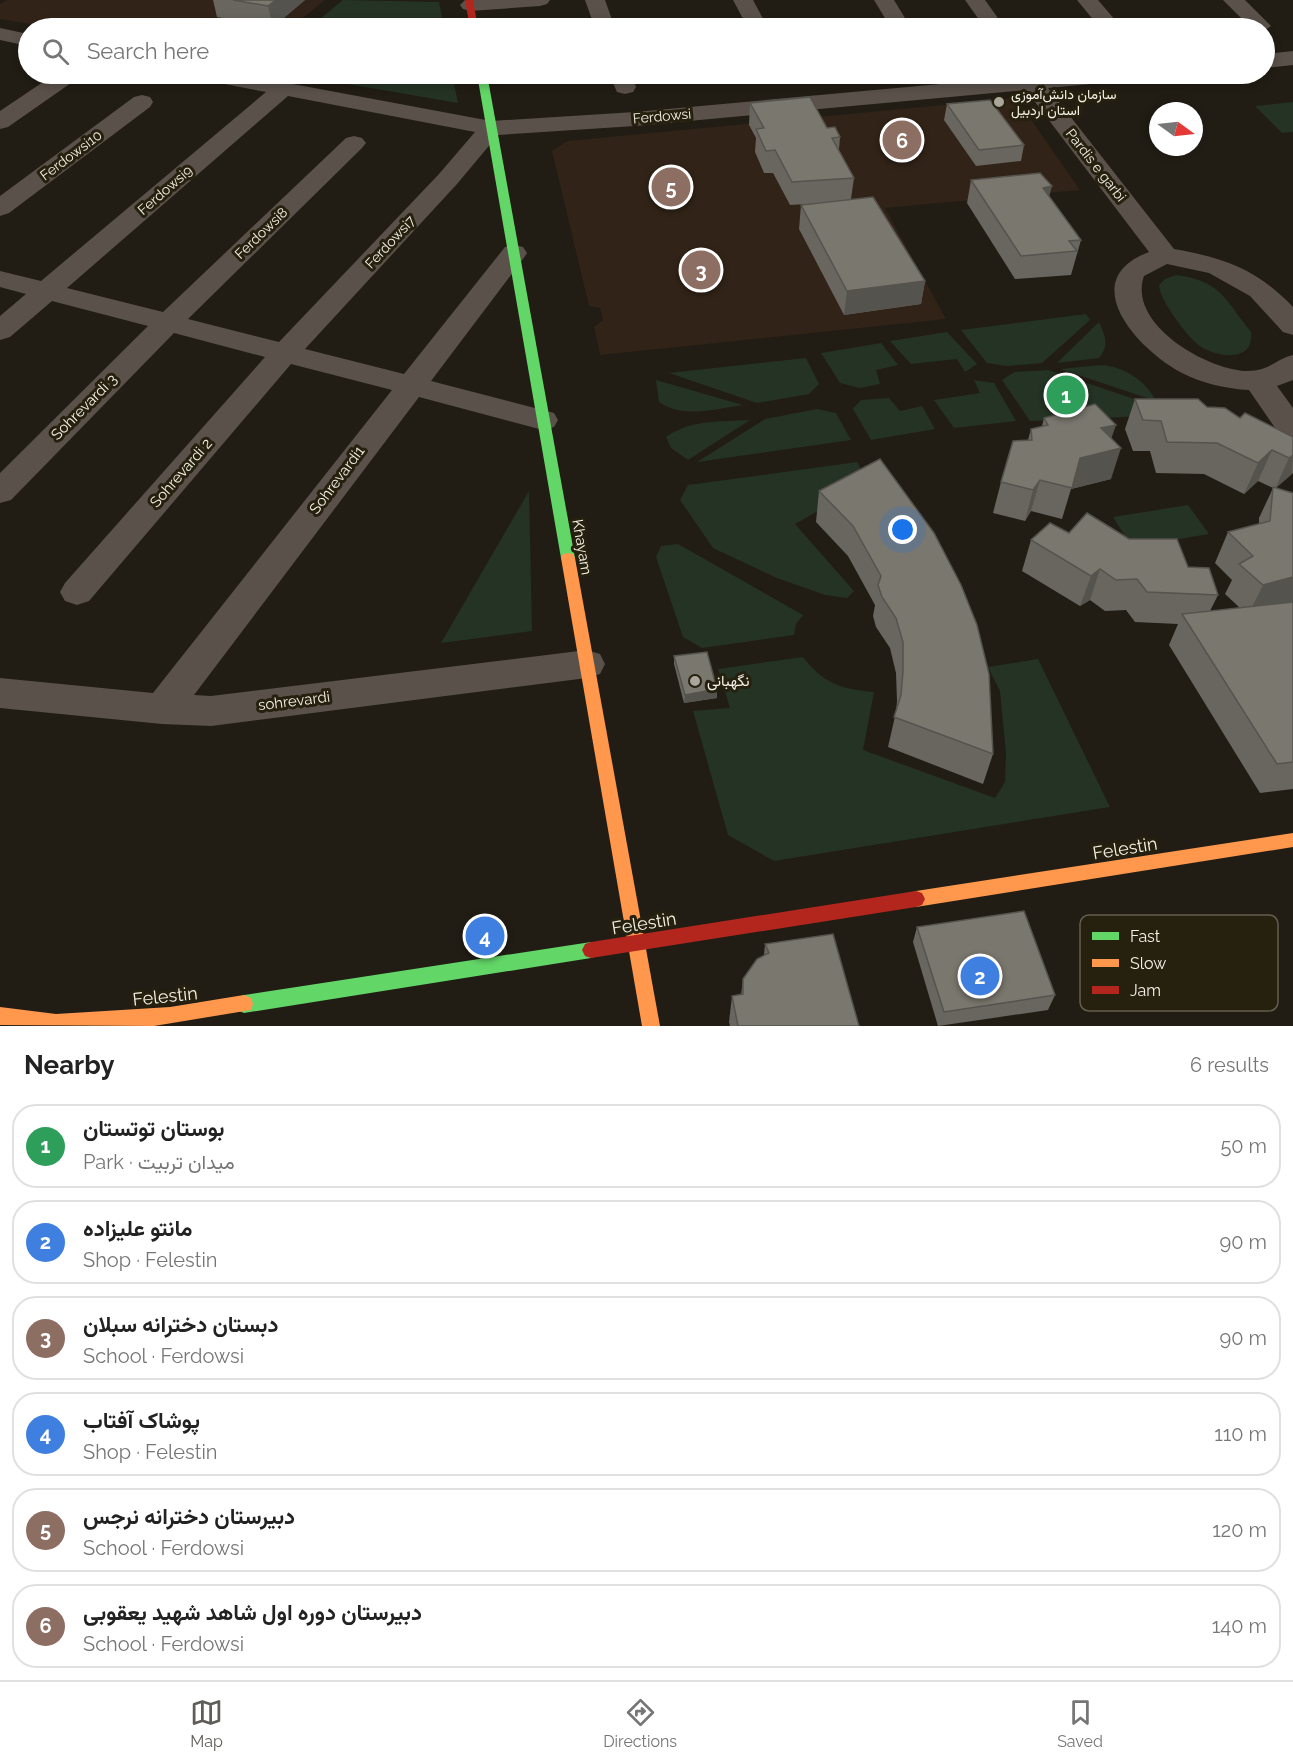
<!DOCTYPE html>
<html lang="en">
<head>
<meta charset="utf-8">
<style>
  body { margin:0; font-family:Raleway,Vazirmatn,sans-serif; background:#f6f6f6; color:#222 }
  .compass { position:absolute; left:1149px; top:102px; width:54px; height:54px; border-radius:50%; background:#fff; box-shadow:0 3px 9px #0003; rotate:105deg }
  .you { position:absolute; left:903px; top:530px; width:21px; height:21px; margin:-15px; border:4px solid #fff; border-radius:50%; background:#1a73e8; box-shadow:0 0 0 9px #1a73e833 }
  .badge { display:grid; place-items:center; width:39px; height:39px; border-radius:50%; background:#5f5d59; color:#fff; font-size:20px; font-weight:700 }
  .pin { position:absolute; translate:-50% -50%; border:3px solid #fff; box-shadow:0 2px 6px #0006 }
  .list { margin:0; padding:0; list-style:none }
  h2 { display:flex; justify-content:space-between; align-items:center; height:78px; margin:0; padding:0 24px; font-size:26px }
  h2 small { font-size:20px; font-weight:400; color:#767676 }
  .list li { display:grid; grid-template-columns:39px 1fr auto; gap:18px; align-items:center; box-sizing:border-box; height:84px; margin:0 12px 12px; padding:0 12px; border:2px solid #e0e0e0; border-radius:24px }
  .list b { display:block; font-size:22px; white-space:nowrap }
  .list p { margin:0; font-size:20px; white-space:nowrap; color:#767676 }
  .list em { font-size:20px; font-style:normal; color:#767676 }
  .icon { flex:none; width:33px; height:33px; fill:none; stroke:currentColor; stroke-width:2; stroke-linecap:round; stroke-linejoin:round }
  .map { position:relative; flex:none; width:1293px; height:1026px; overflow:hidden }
  .search { position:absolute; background:#fff; box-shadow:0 3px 9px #0003; left:18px; right:18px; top:18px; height:66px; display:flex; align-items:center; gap:15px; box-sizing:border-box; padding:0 21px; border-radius:33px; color:#767676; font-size:22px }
  .sheet { height:654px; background:#fff }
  nav { display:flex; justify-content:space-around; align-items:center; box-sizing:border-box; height:84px; border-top:2px solid #e0e0e0; background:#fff; font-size:16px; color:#767676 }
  nav a { display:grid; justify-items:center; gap:3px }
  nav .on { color:#5f5d59 }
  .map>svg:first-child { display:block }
  .education { fill:#312317; fill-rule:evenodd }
  .green { fill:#243323 }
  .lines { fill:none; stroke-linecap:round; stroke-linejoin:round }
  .street { fill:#5a514a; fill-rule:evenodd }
  .fast { fill:#63d668; fill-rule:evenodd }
  .slow { fill:#ff974d; fill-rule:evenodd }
  .jam { fill:#b3261e; fill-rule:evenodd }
  .wall { fill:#69665f }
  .shaded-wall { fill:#55534d }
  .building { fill:#7a776e; stroke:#55534d; stroke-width:1.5 }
  .poi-dot { fill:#aaa69c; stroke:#26200f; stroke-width:2 }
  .labels { text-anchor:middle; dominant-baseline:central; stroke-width:6; stroke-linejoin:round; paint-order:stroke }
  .far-poi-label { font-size:14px; fill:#f4f0e5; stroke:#26200f; text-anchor:start }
  .far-street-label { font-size:14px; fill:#f4f0e5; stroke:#26200f }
  .street-label { font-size:15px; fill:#f4f0e5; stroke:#26200f }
  .poi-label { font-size:15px; fill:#f4f0e5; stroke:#26200f; text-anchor:start }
  .near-street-label { font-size:18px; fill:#f4f0e5; stroke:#26200f }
  .key { fill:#26200f; stroke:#645e4f; stroke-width:1.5 }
  .key-label { font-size:16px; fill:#f4f0e5 }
</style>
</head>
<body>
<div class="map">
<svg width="1293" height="1026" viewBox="0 0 1293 1026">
  <rect width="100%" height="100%" fill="#211d14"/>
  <g class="education">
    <polygon points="7,0 240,0 273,27 305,0 325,0 290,28 53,28 0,19 0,4"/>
    <path d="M1016,98L1080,190L885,208L946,319L600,355L594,327L603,320L600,308L589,306L552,151L567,141ZM987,115L1020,161L976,165L945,120ZM808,119L824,150H833L838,159L829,160L851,200L790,205L773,173H764L755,152L762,151L749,125ZM870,220L921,304L844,314L799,229Z"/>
  </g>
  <g class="green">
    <polygon points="343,0 439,2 444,28 309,28"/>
    <polygon points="290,74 452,74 458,103"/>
    <polygon points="1293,102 1293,132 1282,133 1255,106"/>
    <path d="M1176,275C1221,281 1224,298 1251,332C1255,364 1213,358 1196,343C1185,333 1159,299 1159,285L1165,279Z"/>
    <polygon points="1086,314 1090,320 1042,363 1007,366 987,363 961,330"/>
    <path d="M1099,322C1105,336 1110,345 1099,358L1057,363Z"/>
    <polygon points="947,332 977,364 965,372 957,359 911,364 890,341"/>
    <polygon points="881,343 898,365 876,370 880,384 860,388 840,383 821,353"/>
    <polygon points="806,358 819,384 809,394 757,403 669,373"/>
    <path d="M1101,365C1125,367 1145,380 1156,401L1060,369Z"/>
    <polygon points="1048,370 1164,409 1169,415 1030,421 1002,380 1014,372"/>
    <path d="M656,380L743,405C715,409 684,419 659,402Z"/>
    <polygon points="974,380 994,383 1016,421 954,428 934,400 980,393"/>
    <polygon points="889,398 900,411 922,406 935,429 871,440 853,409 861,400"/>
    <polygon points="817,409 836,413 851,440 697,462 765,419"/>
    <path d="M750,420L688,460L671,448L666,437C691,419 720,422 750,420Z"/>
    <polygon points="857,462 868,483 795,524 854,591 847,598 825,595 777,578 713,548 680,500 688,485"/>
    <polygon points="529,491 532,631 441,643"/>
    <polygon points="1188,505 1209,534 1132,547 1113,517"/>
    <polygon points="678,544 803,615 796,624 794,635 702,648 683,637 656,557 661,546"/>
    <path d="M803,657C824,684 841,689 874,692L863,750L995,798L1005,782L1006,753L1000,691L988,667L1038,659L1110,807L774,861L728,835L693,711L730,708L718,669Z"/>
  </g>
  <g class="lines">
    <g class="street">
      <polygon points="550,0 547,4 540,6 470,11 463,9 460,5 465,0"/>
      <polygon points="585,0 605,0 615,28 595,28"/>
      <polygon points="733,0 753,0 768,28 748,28"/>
      <polygon points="874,0 894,0 911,28 891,28"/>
      <polygon points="965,0 985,0 1005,28 985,28"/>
      <polygon points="1077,0 1098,0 1122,28 1100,28"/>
      <polygon points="1223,0 1245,0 1271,26 1264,31 1264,28 1251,28"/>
      <polygon points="0,28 28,34 28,46 0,40"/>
      <polygon points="1293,51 1293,65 1264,68 1264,54"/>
      <polygon points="55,74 71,74 74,78 71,83 8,127 0,129 0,111"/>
      <path d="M195,74H239L491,121L635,112L1017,77L1015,74H1133L1130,79L1122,81L1048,88L1174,249C1224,258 1257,269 1293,307V335L1283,332L1250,296L1209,273L1167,264L1144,276C1127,324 1207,370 1247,371C1271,371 1273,360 1293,355V380L1277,386L1293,408V441L1282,438L1249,390C1227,389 1201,383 1182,373C1138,350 1074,280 1149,252L1026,90L635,126L498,135L457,184L305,349L404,374L505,247L514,245L523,247L527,253L523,259L431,381L554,413L558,420L554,427L543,430L419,397L194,695L211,696L587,650L600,654L605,664L600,674L587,678L211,726L162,724L0,708V678L153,693L392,390L291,364L89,601L77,605L65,601L60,592L65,583L265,357L174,333L11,500L0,503V473L148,326L52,301L10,337L0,340V316L26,294L0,287V271L41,281L266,92L198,79ZM288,96L475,132L439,174L279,342L188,319L362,148L366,143L362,138L354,136L346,138L163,312L67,288Z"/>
      <polygon points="609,74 631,74 636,87 633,92 625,94 617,92"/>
      <polygon points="142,95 150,97 153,102 150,107 9,213 0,216 0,196 134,97"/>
    </g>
    <g class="fast">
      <polygon points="477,74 487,74 575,558 573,562 563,562 561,558"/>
      <polygon points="591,942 597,944 600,950 597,956 591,958 244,1013 237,1010 235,1004 237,998 244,995"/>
    </g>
    <g class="slow">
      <polygon points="568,553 573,554 575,558 660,1026 642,1026 561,558 563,554"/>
      <polygon points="1293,833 1293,847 916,907 910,905 907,899 910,893 916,891"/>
      <polygon points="244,995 251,998 253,1004 251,1010 154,1026 0,1025 0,1007 56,1014 170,1007"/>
    </g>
    <g class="jam">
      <polygon points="465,0 473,0 478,28 470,28"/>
      <polygon points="916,891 922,893 925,899 922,905 916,907 591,958 585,956 582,950 585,944 591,942"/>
    </g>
  </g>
  <g class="wall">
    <polygon points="213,0 305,0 273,27 217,17"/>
    <polygon points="750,103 827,128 840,137 839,150 854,178 851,199 925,281 921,304 844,315 799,229 801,205 825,203 790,205 773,173 764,173 755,152 756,138 749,125"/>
    <polygon points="947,104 1024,145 1021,161 976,166 944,120"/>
    <polygon points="971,180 1049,196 1081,240 1071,275 1015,279 967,203"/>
    <polygon points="1135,399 1207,407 1293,437 1293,473 1275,488 1293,493 1293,789 1260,793 1169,645 1178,624 1135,622 1126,610 1105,611 1090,600 1080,606 1022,571 1031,540 1069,533 1129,539 1188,567 1218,595 1210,611 1240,608 1225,594 1232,580 1215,563 1228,532 1259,524 1259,518 1273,488 1258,481 1244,494 1204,474 1156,473 1150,451 1133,451 1125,429"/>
    <polygon points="1044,418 1112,438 1111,479 1071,489 1062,519 1031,511 1025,521 993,513 1001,482 1028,440 1031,429 1042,426"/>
    <polygon points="880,459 993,754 983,784 888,747 896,712 897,701 896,673 890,648 876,627 873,616 875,605 848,556 816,522 819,491"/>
    <polygon points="674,656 717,689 717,698 684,703 674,664"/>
    <polygon points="917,927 1055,995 1048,1010 938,1026 913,942"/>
    <polygon points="765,944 859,1026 730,1026 729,1022 732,996 741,995 743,979 764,955"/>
  </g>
  <g class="shaded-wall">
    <polygon points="276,0 305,0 273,27 268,6"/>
    <polygon points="1052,186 1046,209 1043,188"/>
    <polygon points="925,281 921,304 844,315 847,291"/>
    <polygon points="1116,425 1107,451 1121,448 1111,479 1071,489 1080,458 1101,428"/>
    <polygon points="1272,450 1258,481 1244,494 1258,463"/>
    <polygon points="1293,455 1292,474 1275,489 1289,458"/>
    <polygon points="1040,480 1031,511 1025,521 1033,490"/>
    <polygon points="1100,569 1090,600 1080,606 1091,576"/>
    <polygon points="1293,577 1293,603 1248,615 1263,585"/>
    <polygon points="717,689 717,698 684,703 685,695"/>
  </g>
  <g class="building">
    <polygon points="233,0 276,0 268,6"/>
    <polygon points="542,26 543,28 524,28 523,27"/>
    <polygon points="810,97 827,128 835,127 840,137 832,138 854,178 792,182 775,150 766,151 756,129 764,128 750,103"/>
    <polygon points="990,100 1024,145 979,150 947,104"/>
    <polygon points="1040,173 1052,186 1043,188 1081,240 1069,241 1077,251 1021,256 971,180"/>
    <polygon points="873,197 925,281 847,291 801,205"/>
    <polygon points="1135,399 1198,399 1207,407 1225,408 1240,418 1245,413 1293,437 1293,455 1289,458 1272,450 1258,463 1217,443 1167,442 1161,421 1143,420"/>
    <polygon points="1095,404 1116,425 1101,428 1121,448 1080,458 1072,488 1040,480 1033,490 1001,482 1013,441 1032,440 1031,429 1048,425 1044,418"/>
    <polygon points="880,459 934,533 961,585 977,625 989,674 993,754 894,717 901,695 903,671 903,642 896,618 882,597 878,585 881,576 853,526 819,491"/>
    <polygon points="1273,487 1293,493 1293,577 1263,585 1239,564 1253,556 1228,532 1270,521"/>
    <polygon points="1087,513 1129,539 1177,539 1188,567 1209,568 1218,595 1147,592 1137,579 1116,580 1100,569 1091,576 1031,540 1050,523 1069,533"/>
    <polygon points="1293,602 1293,762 1277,764 1182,614"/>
    <polygon points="707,652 717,689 685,695 674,656"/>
    <polygon points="1024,911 1055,995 944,1012 917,927"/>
    <polygon points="833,934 859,1026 738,1026 732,996 743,994 743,979 757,959 769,953 765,944"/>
  </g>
  <g class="poi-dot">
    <circle cx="999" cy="102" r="6"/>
    <circle cx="695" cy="681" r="6"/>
  </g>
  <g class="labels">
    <g class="far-poi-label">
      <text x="1011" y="94">سازمان دانش‌آموزی<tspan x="1011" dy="16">استان اردبیل</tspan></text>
    </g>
    <g class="far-street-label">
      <text transform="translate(662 116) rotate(-5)">Ferdowsi</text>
      <text transform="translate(71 155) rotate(-37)">Ferdowsi10</text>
      <text transform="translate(1096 165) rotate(52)">Pardis e garbi</text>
      <text transform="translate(165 190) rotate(-41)">Ferdowsi9</text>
      <text transform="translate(261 233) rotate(-44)">Ferdowsi8</text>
      <text transform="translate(390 242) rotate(-47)">Ferdowsi7</text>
    </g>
    <g class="street-label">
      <text transform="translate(84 407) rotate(-45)">Sohrevardi 3</text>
      <text transform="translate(181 473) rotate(-49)">Sohrevardi 2</text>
      <text transform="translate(337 480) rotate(-53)">Sohrevardi1</text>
      <text transform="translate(582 547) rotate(80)">Khayam</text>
      <text transform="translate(294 701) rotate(-7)">sohrevardi</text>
    </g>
    <g class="poi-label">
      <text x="707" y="681">نگهبانی</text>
    </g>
    <g class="near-street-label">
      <text transform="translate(1125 848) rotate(-9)">Felestin</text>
      <text transform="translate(644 923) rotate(-9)">Felestin</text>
      <text transform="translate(165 996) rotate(-6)">Felestin</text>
    </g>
  </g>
  <rect x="1080" y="915" width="198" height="96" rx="9" class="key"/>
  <rect x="1092" y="932" width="27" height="8" fill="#63d668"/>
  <rect x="1092" y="959" width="27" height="8" fill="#ff974d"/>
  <rect x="1092" y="986" width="27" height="8" fill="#b3261e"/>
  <g class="key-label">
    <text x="1130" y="942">Fast</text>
    <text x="1130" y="969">Slow</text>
    <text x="1130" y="996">Jam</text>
  </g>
</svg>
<svg class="compass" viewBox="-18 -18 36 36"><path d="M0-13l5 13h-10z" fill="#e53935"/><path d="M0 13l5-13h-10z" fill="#767676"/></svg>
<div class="you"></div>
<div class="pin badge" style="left:1066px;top:395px;background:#2e9e5b">1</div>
<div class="pin badge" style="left:980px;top:976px;background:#3f7fe0">2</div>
<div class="pin badge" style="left:701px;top:270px;background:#8d6e63">3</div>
<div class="pin badge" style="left:485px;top:936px;background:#3f7fe0">4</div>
<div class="pin badge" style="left:671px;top:187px;background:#8d6e63">5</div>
<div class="pin badge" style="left:902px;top:140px;background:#8d6e63">6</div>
<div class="search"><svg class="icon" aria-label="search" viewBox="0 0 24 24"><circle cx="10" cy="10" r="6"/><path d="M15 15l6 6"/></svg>Search here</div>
</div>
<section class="sheet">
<h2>Nearby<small>6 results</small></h2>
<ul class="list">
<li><span class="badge" style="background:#2e9e5b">1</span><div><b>بوستان توتستان</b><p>Park · میدان تربیت</p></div><em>50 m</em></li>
<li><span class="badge" style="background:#3f7fe0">2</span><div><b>مانتو علیزاده</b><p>Shop · Felestin</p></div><em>90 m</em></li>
<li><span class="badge" style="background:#8d6e63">3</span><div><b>دبستان دخترانه سبلان</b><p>School · Ferdowsi</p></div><em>90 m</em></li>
<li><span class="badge" style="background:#3f7fe0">4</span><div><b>پوشاک آفتاب</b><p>Shop · Felestin</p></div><em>110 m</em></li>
<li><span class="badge" style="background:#8d6e63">5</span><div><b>دبیرستان دخترانه نرجس</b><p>School · Ferdowsi</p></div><em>120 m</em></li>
<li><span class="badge" style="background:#8d6e63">6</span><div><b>دبیرستان دوره اول شاهد شهید یعقوبی</b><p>School · Ferdowsi</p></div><em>140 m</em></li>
</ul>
</section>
<nav>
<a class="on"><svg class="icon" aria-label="map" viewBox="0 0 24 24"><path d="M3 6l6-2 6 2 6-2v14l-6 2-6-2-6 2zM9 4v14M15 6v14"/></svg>Map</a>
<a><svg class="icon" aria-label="directions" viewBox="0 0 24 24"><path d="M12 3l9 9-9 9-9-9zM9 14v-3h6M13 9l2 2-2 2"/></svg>Directions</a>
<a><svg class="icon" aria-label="saved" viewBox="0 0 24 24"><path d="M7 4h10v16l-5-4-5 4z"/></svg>Saved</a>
</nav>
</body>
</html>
